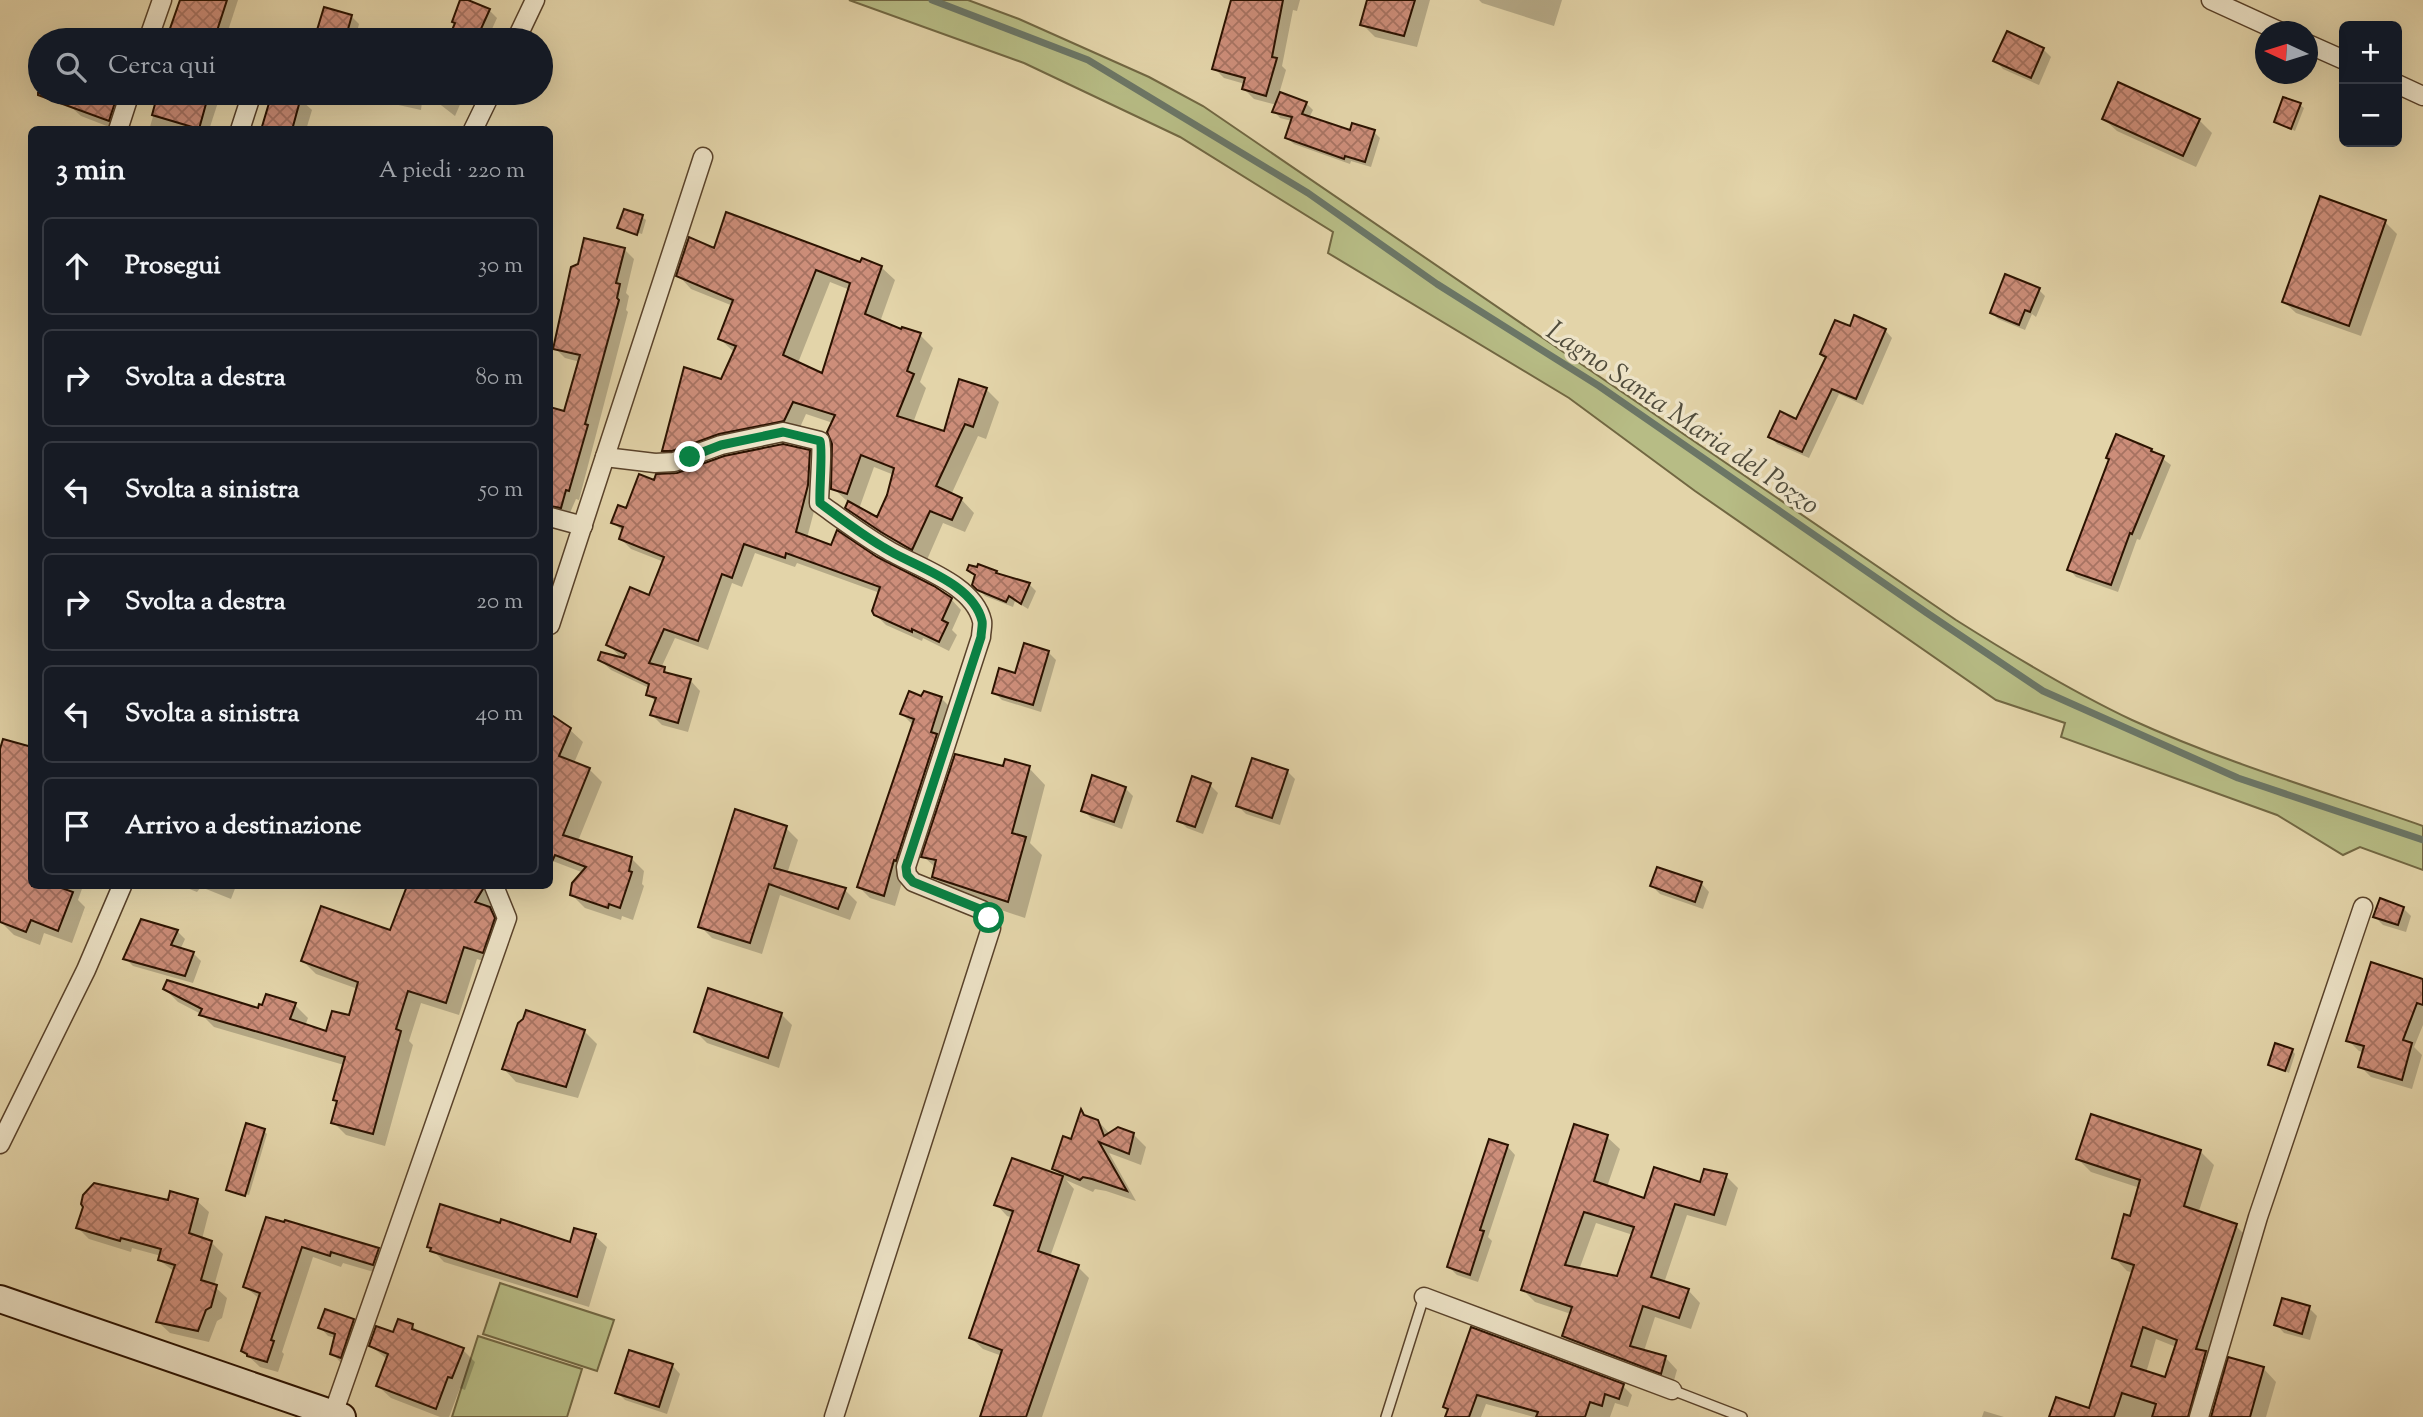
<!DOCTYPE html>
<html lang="it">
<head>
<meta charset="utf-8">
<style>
  body { margin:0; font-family:"Sorts Mill Goudy",serif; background:#242831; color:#f1f3f6 }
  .controls { position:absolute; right:21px; top:21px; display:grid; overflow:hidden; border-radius:10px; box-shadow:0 7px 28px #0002 }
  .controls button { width:63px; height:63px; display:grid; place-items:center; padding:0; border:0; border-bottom:2px solid #363941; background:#171b24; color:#f1f3f6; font:35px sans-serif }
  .compass { position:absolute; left:2255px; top:21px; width:63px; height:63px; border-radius:50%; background:#171b24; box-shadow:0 7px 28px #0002; rotate:274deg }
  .stop { position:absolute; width:21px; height:21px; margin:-16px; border:5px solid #0b8043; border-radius:50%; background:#fff }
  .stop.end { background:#0b8043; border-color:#fff; box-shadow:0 2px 7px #0008 }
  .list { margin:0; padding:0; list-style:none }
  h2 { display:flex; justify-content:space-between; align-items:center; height:91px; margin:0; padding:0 28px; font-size:30px }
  h2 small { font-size:23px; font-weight:400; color:#9ea1a6 }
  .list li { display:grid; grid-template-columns:46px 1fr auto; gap:21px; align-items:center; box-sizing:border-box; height:98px; margin:0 14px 14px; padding:0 14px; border:2px solid #363941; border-radius:10px }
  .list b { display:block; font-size:26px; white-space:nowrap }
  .list em { font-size:23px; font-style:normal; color:#9ea1a6 }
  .icon { flex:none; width:38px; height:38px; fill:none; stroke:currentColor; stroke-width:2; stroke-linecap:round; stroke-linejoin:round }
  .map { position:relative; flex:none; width:2423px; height:1417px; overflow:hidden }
  .search { position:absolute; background:#171b24; box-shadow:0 7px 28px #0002; left:28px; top:28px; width:525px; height:77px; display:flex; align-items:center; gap:18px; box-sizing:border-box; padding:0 24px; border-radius:38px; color:#9ea1a6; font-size:26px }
  .panel { position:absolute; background:#171b24; box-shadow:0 7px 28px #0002; left:28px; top:126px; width:525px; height:763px; border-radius:10px }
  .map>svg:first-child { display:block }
  .grass { fill:#b7bc85; stroke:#716742; stroke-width:2 }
  .shadow { fill:#0003; fill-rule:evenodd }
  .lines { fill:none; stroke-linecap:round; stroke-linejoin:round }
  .stream { stroke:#6b7666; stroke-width:7 }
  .building { fill:url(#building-cross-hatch); stroke:#2b1200; stroke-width:2; fill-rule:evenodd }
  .lane-casing { stroke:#59422a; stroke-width:12 }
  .street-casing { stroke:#59422a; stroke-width:21 }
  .secondary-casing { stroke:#2b1200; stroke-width:30 }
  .lane { stroke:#ede3c7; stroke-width:9 }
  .street { stroke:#ede3c7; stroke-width:18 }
  .secondary { stroke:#ede3c7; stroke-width:26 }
  .route { stroke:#0b8043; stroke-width:9 }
  .labels { text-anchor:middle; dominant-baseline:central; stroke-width:7; stroke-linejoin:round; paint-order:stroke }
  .water-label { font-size:28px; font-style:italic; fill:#504c3c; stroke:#ede3c7 }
</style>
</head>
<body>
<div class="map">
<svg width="2423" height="1417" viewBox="0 0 2423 1417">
  <defs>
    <pattern id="building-cross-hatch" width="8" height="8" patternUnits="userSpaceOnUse" patternTransform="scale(1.75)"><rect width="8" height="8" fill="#cd8e7a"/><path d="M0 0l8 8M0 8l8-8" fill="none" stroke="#a77362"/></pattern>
  </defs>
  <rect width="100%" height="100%" fill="#e3d4a9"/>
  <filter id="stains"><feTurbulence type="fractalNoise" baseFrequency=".00286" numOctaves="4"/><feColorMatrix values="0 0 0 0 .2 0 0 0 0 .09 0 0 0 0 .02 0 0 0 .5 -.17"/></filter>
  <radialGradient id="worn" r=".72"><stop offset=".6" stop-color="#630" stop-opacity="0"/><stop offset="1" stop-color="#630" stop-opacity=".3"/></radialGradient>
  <g class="grass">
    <path d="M849,0H968L1019,19L1149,77L1203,106L1956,620C2013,656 2071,691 2132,720C2226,763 2326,792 2423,826V870L2360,847L2343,855L2277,815L2061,737L2065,723L1996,700L1695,491L1569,398L1328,253L1333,232L1180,137L1024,63Z"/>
    <polygon points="500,1283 614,1320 597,1371 483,1334"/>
    <polygon points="478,1336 582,1369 567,1417 452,1417"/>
  </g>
  <g class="shadow">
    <polygon points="187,0 238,0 225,40 194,40"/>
    <polygon points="462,0 489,10 497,18 487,40 450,40"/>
    <polygon points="1233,0 1300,0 1297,11 1293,10 1282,66 1286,70 1279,94 1306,103 1313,110 1309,118 1351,132 1374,132 1380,138 1371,167 1351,161 1350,164 1294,144 1287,138 1292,121 1280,118 1274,111 1277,105 1254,99 1244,89 1245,84 1224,78 1214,68"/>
    <polygon points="1368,0 1430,0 1417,47 1375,37 1362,24"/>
    <polygon points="1479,0 1562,0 1554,26 1482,3"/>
    <polygon points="325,9 351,16 359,24 355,40 316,40"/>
    <polygon points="96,33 116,40 94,40"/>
    <polygon points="2043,49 2051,57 2039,85 2003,69 1995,60"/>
    <polygon points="76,93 133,93 117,130 81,116 70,106"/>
    <polygon points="160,93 221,93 209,130 149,130"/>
    <polygon points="274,93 300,99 312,110 306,130 263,130"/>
    <polygon points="393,93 423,93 421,110 394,104 391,101"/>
    <polygon points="429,93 465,93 455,116 437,102"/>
    <polygon points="2300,105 2304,108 2295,131 2276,121"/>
    <polygon points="2104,119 2199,120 2212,133 2196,167 2117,131"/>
    <polygon points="642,217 646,220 642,234 621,227"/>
    <polygon points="2385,222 2397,234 2361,336 2296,313 2284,302"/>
    <polygon points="624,249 634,259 626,293 629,296 626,310 628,312 579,500 576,499 569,515 550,510 550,408 565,413 580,362 565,358 555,348"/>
    <path d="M715,250L881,267L895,280L880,322L920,335L933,348L920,382L926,388L913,423L945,433L986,389L999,402L986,439L978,436L951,495L961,499L974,513L965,532L943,523L926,562L896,545L861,521L847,507L849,503L833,488V423L806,414L797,434L677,464L664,451L722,381L735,353L720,339L733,306L691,289L678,275ZM830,282L850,290L824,375L798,363ZM874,467L894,475L889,495L877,520L859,509Z"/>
    <polygon points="2039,290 2045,296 2036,317 2032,314 2025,330 1998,319 1992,313"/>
    <polygon points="1851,328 1885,330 1892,338 1863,405 1839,394 1809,458 1777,444 1770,436 1797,421 1827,359 1822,354"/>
    <polygon points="2151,450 2171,465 2140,540 2137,539 2118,592 2076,577 2069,569"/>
    <polygon points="809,452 819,462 818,496 807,538 832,547 876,558 951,599 961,610 952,630 957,635 949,651 923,638 922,641 886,625 875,614 880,593 797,563 795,567 755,553 742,587 732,583 708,650 675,638 661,668 670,675 690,680 700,691 688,732 662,725 652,715 656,702 648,694 649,688 611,670 600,660 622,659 608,644 650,597 664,562 631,549 621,539 623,532 613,522 655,483 678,475"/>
    <polygon points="979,566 1000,576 1029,584 1036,591 1028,609 1015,601 1013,607 985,596 974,584 976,577 969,570 978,570"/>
    <polygon points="550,575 567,589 552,635 552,644 550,650"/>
    <polygon points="1048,652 1056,660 1041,712 1002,700 994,692"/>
    <polygon points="922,698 941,698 953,710 895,906 870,898 859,887 914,726 902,714"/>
    <polygon points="554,719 569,729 583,742 574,763 589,769 602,782 578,841 631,858 644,871 642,884 644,886 633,920 622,916 621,920 585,908 572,895 584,873 550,860 550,729"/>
    <polygon points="0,756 32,886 83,886 78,900 85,907 72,943 44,933 40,945 14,935 0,921"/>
    <polygon points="1029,768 1045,785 1030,843 1042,855 1025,918 951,893 934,876 936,868 923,856 1004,769"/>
    <polygon points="1287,771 1295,779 1280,825 1246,814 1238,806"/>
    <polygon points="1210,785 1218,793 1203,834 1187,828 1179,820"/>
    <polygon points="1125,788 1133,796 1122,829 1091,818 1083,810"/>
    <polygon points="786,828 798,840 787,874 845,890 857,902 850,920 780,895 762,954 712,938 700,926"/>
    <polygon points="1701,883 1709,892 1703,909 1660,894 1652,886"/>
    <polygon points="182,886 236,886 231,899 201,887 197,892"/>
    <polygon points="405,886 487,886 496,903 491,910 503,922 496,965 477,959 459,1015 421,1003 409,1041 413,1045 385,1146 346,1135 333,1122 338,1103 335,1100 344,1065 214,1027 201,1014 178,1002 165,989 259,1010 295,1005 308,1018 305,1026 328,1033 350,1017 358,989 316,974 303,961 391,933 408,888"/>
    <polygon points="2403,908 2411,916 2406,932 2383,925 2375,917"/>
    <polygon points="177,931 185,939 180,950 193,953 201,961 193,983 133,966 125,958"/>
    <polygon points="2423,981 2423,1025 2414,1047 2422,1055 2412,1089 2371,1077 2360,1066 2364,1052 2359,1051 2348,1040"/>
    <polygon points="781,1014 792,1025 779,1068 707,1043 696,1032"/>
    <polygon points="584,1031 597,1044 578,1098 516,1082 504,1069"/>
    <polygon points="2292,1050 2295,1054 2289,1073 2270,1064"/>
    <polygon points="1087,1118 1098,1121 1110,1134 1133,1134 1146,1147 1141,1165 1109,1153 1136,1201 1106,1191 1095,1189 1093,1192 1066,1180 1074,1189 1050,1257 1078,1267 1089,1278 1042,1417 982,1417 1002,1356 983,1349 971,1338 1013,1218 1007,1216 996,1204 1013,1160 1063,1178 1054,1168"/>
    <path d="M1576,1127L1607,1137L1620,1149L1607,1187L1645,1200L1726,1176L1738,1188L1726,1226L1687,1215L1664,1283L1688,1290L1700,1303L1691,1329L1655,1317L1644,1351L1665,1357L1677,1370L1673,1384L1576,1348L1564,1336L1571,1314L1535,1302L1523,1290ZM1596,1223L1633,1235L1619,1278L1579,1270Z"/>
    <polygon points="264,1131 267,1134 249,1195 229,1189 229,1191 228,1190"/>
    <polygon points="1507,1146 1515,1155 1488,1237 1492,1241 1478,1282 1457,1275 1449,1267"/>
    <path d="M2200,1151L2214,1165L2199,1211L2236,1226L2249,1239L2204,1417H2051L2090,1411L2134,1273L2127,1271L2114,1257L2131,1218L2140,1188L2091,1172L2078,1159ZM2156,1339L2176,1347L2166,1379L2146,1373Z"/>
    <polygon points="197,1201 209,1212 202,1239 211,1242 223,1254 214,1286 227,1298 222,1318 217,1321 209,1342 170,1333 158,1322 175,1272 159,1260 161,1256 132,1248 131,1252 89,1239 78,1228 169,1202"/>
    <polygon points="268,1219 378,1249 389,1261 384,1275 343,1263 341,1267 313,1257 282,1352 284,1354 278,1372 260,1367 243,1351 260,1299 245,1287"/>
    <polygon points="595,1236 607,1247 589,1307 444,1262 429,1246 571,1244"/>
    <polygon points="2309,1308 2317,1316 2310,1340 2284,1333 2276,1324"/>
    <polygon points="353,1320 361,1328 349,1365 340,1362 332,1353 336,1338 328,1336 320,1327"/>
    <polygon points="412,1326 420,1333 463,1350 475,1362 465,1390 460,1388 449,1417 440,1417 391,1398 378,1386 388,1360 371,1346"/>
    <polygon points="1472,1329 1623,1386 1632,1395 1628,1407 1615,1403 1610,1417 1534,1417 1486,1404 1481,1417 1447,1417 1449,1411 1445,1407"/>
    <polygon points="672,1365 680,1374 667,1414 625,1400 617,1392"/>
    <polygon points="2263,1368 2276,1382 2266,1417 2213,1417"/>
    <polygon points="1984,1411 2004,1417 1982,1417"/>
  </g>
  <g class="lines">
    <polyline class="stream" points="932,0 1088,60 1308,193 1437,284 1599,386 1927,613 2043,691 2238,778 2423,840"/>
  </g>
  <g class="building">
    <polygon points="180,0 227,0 214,40 166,40"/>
    <polygon points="460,0 468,0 490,9 476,40 448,40 455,23 452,22"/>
    <polygon points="1231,0 1283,0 1272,57 1277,58 1266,96 1242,89 1245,78 1212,69"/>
    <polygon points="1367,0 1415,0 1404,36 1360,25"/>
    <polygon points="324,7 352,15 345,40 314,40"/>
    <polygon points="2007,31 2044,48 2031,78 1993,61"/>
    <polygon points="2118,82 2200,119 2183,156 2102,119"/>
    <polygon points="1280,92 1307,102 1302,114 1350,130 1352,123 1375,130 1365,162 1345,156 1344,159 1285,138 1292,117 1272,112"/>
    <polygon points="38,93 118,93 109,121 38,95"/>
    <polygon points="158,93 209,93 199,129 152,115"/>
    <polygon points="272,93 284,93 301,97 292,130 261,130"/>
    <polygon points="2283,97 2301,103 2291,129 2274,122"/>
    <polygon points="2320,196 2386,220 2349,326 2282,302"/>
    <polygon points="624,209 643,215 637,235 617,228"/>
    <path d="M726,212L860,262L862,258L882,266L865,314L901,329L902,327L921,333L907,371L914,374L897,416L944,431L959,379L987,388L973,427L965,424L936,486L962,498L952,520L930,511L912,550L881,532L845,508L848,501L877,517L887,495L894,468L861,455L847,494L831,489L832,444L827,432L835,415L793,402L784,421L719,434L672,451H662L684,367L721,379L736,346L718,339L733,300L676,276L689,237L714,248ZM816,270L850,283L822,373L783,355Z"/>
    <polygon points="584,238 625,248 616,283 620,284 617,298 619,300 585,424 588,425 569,491 566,490 561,508 550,506 550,407 564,411 580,355 553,349 571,267 578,264"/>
    <polygon points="2005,274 2040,288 2030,312 2025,310 2019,325 1990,313"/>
    <polygon points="1854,315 1886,329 1856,399 1832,389 1802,452 1768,437 1780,411 1796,419 1826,357 1820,354 1835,320 1850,326"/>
    <polygon points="2116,434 2152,449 2151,451 2164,456 2132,534 2130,533 2111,585 2067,570 2109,459 2106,458"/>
    <polygon points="783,444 810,450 808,485 796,532 831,545 837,530 877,557 934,586 952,598 942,620 948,623 939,642 912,629 912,632 874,615 872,611 880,587 786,553 785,558 744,544 732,578 722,574 698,641 664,629 649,663 665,667 664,672 691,679 678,723 650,715 656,698 646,695 649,684 598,660 601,652 624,658 626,654 606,645 630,587 649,595 664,557 619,539 623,527 611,523 618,505 626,508 639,474 654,480 656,474 677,473 724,456"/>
    <polygon points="978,564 997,571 996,573 1030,583 1021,604 1009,596 1006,602 977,590 972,585 975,575 967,570 969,565 977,567"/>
    <polygon points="1024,643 1049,651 1033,705 992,693 999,668 1015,673"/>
    <polygon points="909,691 921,696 924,691 942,697 931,732 937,734 896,861 894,860 884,896 857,887 914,719 900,714"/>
    <polygon points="550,714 571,728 559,756 590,768 563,835 632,857 629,871 632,872 620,908 609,904 608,908 570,895 572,883 586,867 555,855 550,866"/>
    <polygon points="3,739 32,747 32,886 56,886 73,892 58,931 31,920 26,932 0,922 0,749"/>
    <polygon points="955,754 1003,766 1005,759 1030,766 1012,833 1026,837 1008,902 932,877 936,860 921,857"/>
    <polygon points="1252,758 1288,770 1272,818 1236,806"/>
    <polygon points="1092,775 1126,787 1114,822 1081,811"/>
    <polygon points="1192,776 1211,783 1195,827 1177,821"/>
    <polygon points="735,809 787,826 774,868 846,888 838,909 769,884 750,943 698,927"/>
    <polygon points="1657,867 1702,882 1695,902 1650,886"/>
    <polygon points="407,886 483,886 483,889 475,902 490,907 495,918 483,953 464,947 446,1003 408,991 396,1029 401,1031 373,1134 331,1123 337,1101 333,1100 345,1057 199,1015 202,1009 163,989 167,980 258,1008 259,1004 262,1005 266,994 296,1003 290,1019 326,1031 332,1011 349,1015 358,982 301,961 321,906 390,930"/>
    <polygon points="2380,898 2404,907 2398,925 2373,917"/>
    <polygon points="141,919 178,930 171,945 194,952 185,976 123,959"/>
    <polygon points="2371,962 2423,979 2423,1005 2417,1003 2403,1040 2412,1043 2402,1080 2358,1067 2364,1046 2346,1041"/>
    <polygon points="708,988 782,1013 768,1058 694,1032"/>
    <polygon points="526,1010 585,1030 566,1087 502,1069 518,1023 523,1019"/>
    <polygon points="2275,1043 2293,1049 2285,1071 2268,1065"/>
    <polygon points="1081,1109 1084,1115 1098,1120 1104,1136 1118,1127 1134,1133 1129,1154 1099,1142 1127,1191 1092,1179 1083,1177 1080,1180 1052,1169 1063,1136 1071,1139"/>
    <path d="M2091,1114L2201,1150L2184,1206L2237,1224L2196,1349L2206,1351L2188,1417H2152L2156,1404L2122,1393L2114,1417H2049L2056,1397L2089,1408L2134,1265L2112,1258L2124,1214L2130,1216L2140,1180L2076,1159ZM2143,1327L2177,1340L2165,1377L2131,1366Z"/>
    <polygon points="246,1123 265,1129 245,1196 226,1190"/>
    <path d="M1574,1124L1608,1135L1594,1181L1644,1198L1654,1167L1700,1182L1704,1169L1727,1174L1714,1215L1675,1204L1651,1277L1689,1289L1679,1318L1643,1306L1630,1346L1666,1356L1661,1374L1562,1336L1572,1307L1521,1290ZM1584,1212L1634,1227L1617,1276L1565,1265Z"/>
    <polygon points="1489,1139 1508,1145 1480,1230 1484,1231 1470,1275 1447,1267"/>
    <polygon points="1012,1158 1063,1176 1038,1251 1079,1265 1026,1417 980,1417 1002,1350 969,1338 1013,1211 994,1205"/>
    <polygon points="94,1183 168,1200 170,1191 198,1199 189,1233 212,1241 201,1280 217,1285 211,1307 206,1310 198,1331 156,1322 175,1265 158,1260 161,1249 121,1238 120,1241 76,1228 83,1207 81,1204 83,1195"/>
    <polygon points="440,1204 500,1223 501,1219 570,1242 574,1228 596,1234 577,1297 430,1251 431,1248 427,1247"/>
    <polygon points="266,1217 284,1222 285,1220 379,1248 373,1265 331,1252 330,1256 302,1247 271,1340 274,1341 267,1362 247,1356 247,1354 241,1351 260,1293 243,1287"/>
    <polygon points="2282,1298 2310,1306 2302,1334 2274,1325"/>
    <polygon points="325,1309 354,1319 341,1358 330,1354 335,1334 318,1328"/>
    <polygon points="398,1319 413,1324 412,1329 464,1348 452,1378 448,1377 436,1409 376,1386 388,1354 369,1346 376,1326 393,1332"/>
    <polygon points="1471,1327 1624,1384 1619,1399 1605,1394 1602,1406 1590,1402 1585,1417 1536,1417 1538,1412 1477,1395 1469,1417 1445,1417 1448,1409 1443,1407"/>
    <polygon points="629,1350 673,1364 659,1407 615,1393"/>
    <polygon points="2228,1357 2264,1367 2250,1417 2211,1417"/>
  </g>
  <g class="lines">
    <g class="lane-casing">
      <g id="lane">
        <polyline points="1672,1390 1742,1417"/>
        <polyline points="1386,1417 1424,1297"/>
      </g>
    </g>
    <g class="street-casing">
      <g id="street">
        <polyline points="2211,0 2281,32"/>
        <polyline points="148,40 162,0"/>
        <polyline points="516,40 535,0"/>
        <polyline points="2308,44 2344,60"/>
        <polyline points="2397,84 2423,96"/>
        <polyline points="118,130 130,93"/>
        <polyline points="240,130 252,93"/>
        <polyline points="473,130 491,93"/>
        <path d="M605,457L655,463L674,462L721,445L783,432L820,441C823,446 819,492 819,503C840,518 861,534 883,547C912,566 973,582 982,621C983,625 981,632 981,637L906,867L907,875L913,882L982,910L989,918L991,928L834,1417"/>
        <polyline points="550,517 583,526"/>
        <polyline points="550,625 703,157"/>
        <polyline points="0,1144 86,970 122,886"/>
        <polyline points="1424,1297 1672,1390"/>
        <polyline points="333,1414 507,918 494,886"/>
        <polyline points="2199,1417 2258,1217 2363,907"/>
      </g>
    </g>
    <g class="secondary-casing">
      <polyline id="secondary" points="0,1299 342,1417"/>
    </g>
    <use href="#lane" class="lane"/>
    <use href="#street" class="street"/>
    <use href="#secondary" class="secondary"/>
  </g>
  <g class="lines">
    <path class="route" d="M690,457L721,445L783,432L820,441C823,446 819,492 820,503C840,518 861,534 883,547C912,566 973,582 982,621C983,625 981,632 981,637L906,867L907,875L913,882L982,910L989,918"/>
  </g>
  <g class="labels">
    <g class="water-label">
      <text transform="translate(1682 419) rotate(34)">Lagno Santa Maria del Pozzo</text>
    </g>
  </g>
  <rect width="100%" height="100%" filter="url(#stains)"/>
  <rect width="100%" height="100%" fill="url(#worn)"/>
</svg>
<div class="controls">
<button>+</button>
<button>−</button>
</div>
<svg class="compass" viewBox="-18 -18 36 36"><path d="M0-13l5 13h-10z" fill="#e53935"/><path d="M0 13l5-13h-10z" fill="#9ea1a6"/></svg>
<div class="stop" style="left:989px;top:918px"></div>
<div class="stop end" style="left:690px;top:457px"></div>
<div class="search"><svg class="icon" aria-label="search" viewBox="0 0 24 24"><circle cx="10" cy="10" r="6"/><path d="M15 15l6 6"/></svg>Cerca qui</div>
<section class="panel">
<h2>3 min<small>A piedi · 220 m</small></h2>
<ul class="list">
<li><svg class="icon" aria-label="ahead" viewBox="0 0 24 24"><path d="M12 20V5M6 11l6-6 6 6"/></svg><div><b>Prosegui</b></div><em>30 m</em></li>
<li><svg class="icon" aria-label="right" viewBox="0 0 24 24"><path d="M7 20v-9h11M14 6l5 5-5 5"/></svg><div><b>Svolta a destra</b></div><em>80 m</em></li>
<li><svg class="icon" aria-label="left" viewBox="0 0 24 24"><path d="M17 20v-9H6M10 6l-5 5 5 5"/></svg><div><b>Svolta a sinistra</b></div><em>50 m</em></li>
<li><svg class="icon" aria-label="right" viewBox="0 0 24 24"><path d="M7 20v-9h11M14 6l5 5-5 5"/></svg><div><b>Svolta a destra</b></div><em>20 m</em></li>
<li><svg class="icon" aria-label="left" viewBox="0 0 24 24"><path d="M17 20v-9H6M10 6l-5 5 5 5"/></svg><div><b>Svolta a sinistra</b></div><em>40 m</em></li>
<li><svg class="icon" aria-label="arrive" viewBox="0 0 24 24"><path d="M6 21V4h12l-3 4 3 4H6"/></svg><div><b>Arrivo a destinazione</b></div></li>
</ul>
</section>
</div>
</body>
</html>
